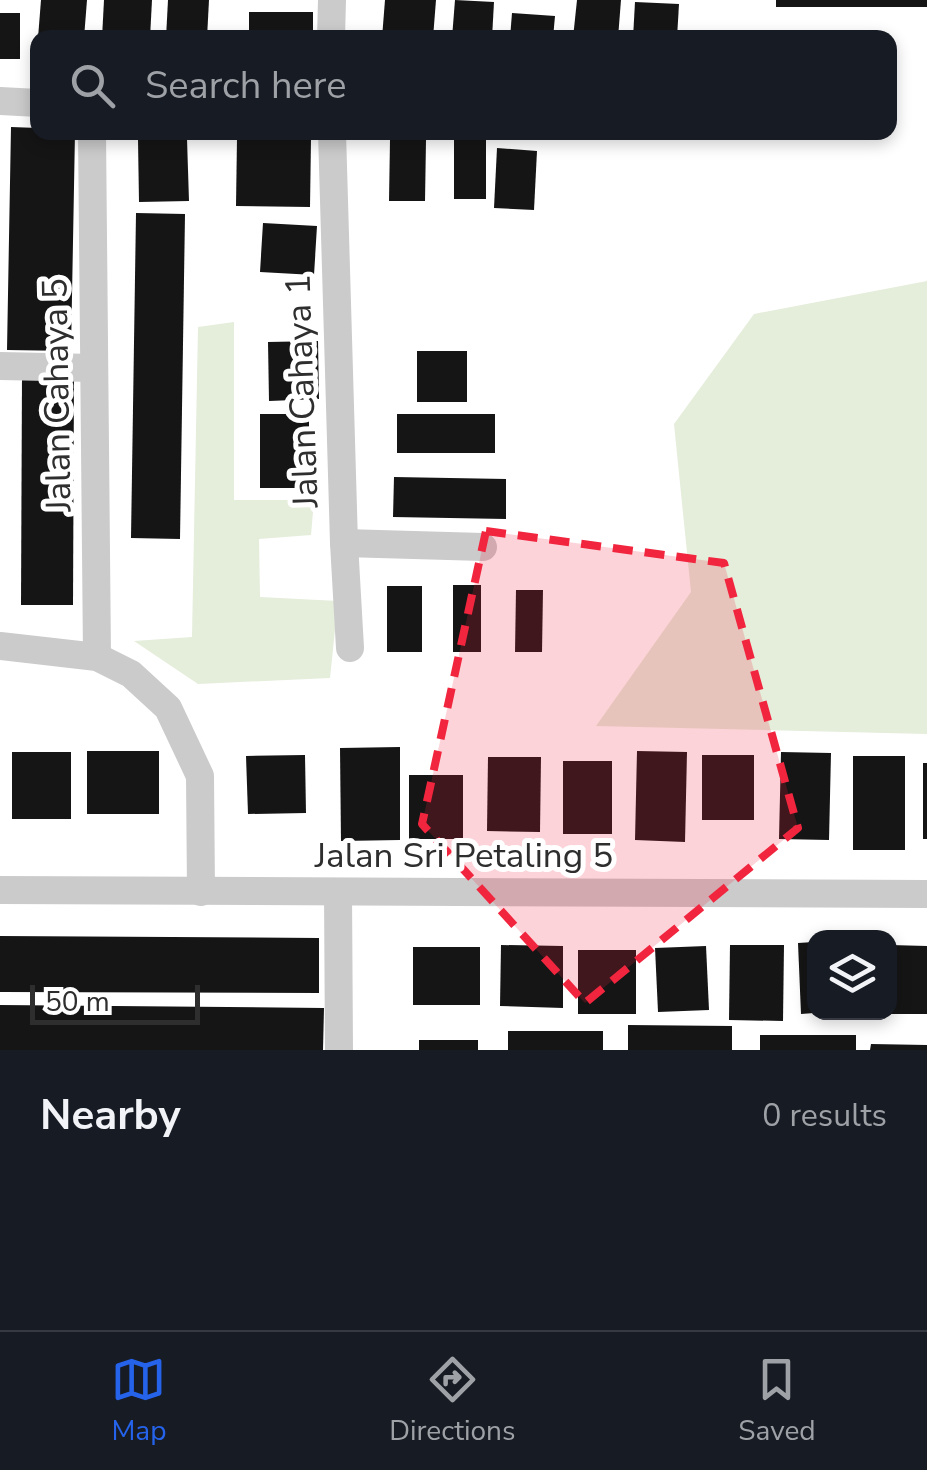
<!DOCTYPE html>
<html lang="en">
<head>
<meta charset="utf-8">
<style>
  body { margin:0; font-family:"Nunito Sans",sans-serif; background:#242831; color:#f1f3f6 }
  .controls { position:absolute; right:30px; bottom:30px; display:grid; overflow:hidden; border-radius:20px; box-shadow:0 5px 15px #0003 }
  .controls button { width:90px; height:90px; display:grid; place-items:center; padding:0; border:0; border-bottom:2px solid #363941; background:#171b24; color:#f1f3f6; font:50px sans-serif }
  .scale { position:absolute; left:30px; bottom:25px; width:170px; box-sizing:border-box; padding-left:10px; border:5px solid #2e2e2e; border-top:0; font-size:28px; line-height:35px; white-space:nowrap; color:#2e2e2e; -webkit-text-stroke:8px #fff; paint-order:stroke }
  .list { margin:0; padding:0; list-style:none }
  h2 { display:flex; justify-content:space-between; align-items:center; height:130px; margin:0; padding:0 40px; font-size:42px }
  h2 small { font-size:32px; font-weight:400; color:#9ea1a6 }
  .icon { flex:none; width:55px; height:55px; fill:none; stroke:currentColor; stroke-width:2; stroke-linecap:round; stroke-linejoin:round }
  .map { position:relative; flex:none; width:927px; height:1050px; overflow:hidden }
  .search { position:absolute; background:#171b24; box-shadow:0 5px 15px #0003; left:30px; right:30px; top:30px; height:110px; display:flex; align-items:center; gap:25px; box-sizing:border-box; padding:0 35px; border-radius:20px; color:#9ea1a6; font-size:38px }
  .sheet { height:280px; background:#171b24 }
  nav { display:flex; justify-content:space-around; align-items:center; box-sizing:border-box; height:140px; border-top:2px solid #363941; background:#171b24; font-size:28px; color:#9ea1a6 }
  nav a { display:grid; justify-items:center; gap:5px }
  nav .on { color:#2563eb }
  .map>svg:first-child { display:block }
  .green { fill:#e5eddb }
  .building { fill:#151515 }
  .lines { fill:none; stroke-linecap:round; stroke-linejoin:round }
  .minor { stroke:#cbcbcb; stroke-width:28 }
  .marked { fill:#f1253e; fill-opacity:0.2; stroke:#f1253e; stroke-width:8; stroke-dasharray:20 12; stroke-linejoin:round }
  .labels { text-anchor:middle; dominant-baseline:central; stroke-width:10; stroke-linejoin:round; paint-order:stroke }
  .street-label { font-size:35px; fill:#2e2e2e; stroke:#fff }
</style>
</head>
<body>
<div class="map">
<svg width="927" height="1050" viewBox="0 0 927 1050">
  <rect width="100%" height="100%" fill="#fff"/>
  <g class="green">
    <polygon points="927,281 927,734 596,726 691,592 674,424 754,314"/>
    <polygon points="234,322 234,500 314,500 311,535 259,539 260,597 338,601 330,678 198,684 134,641 192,637 198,327"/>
  </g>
  <g class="building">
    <polygon points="41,0 87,0 84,38 38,38"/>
    <polygon points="104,0 152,0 150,38 102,38"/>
    <polygon points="168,0 209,0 207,38 166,38"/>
    <polygon points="385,0 436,0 433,38 382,38"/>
    <polygon points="455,0 494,2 492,38 452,38"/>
    <polygon points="577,0 621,0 618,38 573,38"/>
    <rect x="776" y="0" width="151" height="7"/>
    <polygon points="635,2 679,4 677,38 633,38"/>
    <rect x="249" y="12" width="64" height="26"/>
    <rect x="0" y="13" width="20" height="46"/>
    <polygon points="512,13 555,16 553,38 510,38"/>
    <polygon points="11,127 38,128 38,132 75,132 71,351 7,350"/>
    <rect x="454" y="137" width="32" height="62"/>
    <polygon points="237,138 311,139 310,207 236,206"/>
    <polygon points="187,139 189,201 139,202 138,140"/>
    <polygon points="390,140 426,140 425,201 389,201"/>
    <polygon points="497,148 537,151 534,210 494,208"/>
    <polygon points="136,213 185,214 180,539 131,538"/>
    <polygon points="263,223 317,226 314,275 260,272"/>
    <polygon points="318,341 319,399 269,401 268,342"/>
    <rect x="417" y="351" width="50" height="51"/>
    <polygon points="22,375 74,375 73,605 21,605"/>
    <rect x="260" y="414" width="49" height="74"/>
    <rect x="397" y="414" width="98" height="39"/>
    <polygon points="394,477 506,479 506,519 393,517"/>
    <rect x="453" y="585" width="28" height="67"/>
    <rect x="387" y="586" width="35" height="66"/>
    <polygon points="516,590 543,590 542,652 515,652"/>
    <polygon points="400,747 400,840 341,841 340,748"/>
    <rect x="87" y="751" width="72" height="63"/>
    <polygon points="637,751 687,752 685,842 635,840"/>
    <rect x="12" y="752" width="59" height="67"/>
    <polygon points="781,752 831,753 829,840 779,839"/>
    <polygon points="305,755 306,813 248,814 246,756"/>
    <rect x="702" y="755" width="52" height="65"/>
    <rect x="853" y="756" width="52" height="94"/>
    <polygon points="488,757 541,757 540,832 487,831"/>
    <rect x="563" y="761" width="49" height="73"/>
    <rect x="923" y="763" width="4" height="76"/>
    <rect x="409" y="775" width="54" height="64"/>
    <polygon points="0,936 319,938 319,993 0,992"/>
    <polygon points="814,942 814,1013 801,1014 798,943"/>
    <polygon points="501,945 563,946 563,1008 500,1006"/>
    <polygon points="730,945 784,945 783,1021 729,1020"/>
    <polygon points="890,945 927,946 927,1014 890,1014"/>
    <polygon points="706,946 709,1010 658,1012 655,948"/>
    <rect x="413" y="947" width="67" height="58"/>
    <rect x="578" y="950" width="58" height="64"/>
    <polygon points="0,1005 324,1008 323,1050 0,1050"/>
    <polygon points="628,1025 732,1026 732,1050 628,1050"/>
    <rect x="508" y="1031" width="95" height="19"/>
    <rect x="760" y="1035" width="96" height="15"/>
    <rect x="419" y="1040" width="59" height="10"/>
    <polygon points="871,1044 927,1045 927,1050 870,1050"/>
  </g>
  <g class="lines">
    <g class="minor">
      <polyline points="331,38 332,0"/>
      <polyline points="0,101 38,103"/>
      <polyline points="92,132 97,657"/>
      <polyline points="332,132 344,543 350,648"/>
      <polyline points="0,366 94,368"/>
      <polyline points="344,543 483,547"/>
      <polyline points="0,646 97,657 131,674 168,708 200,776 201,892"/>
      <polyline points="0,890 927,894"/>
      <polyline points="338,892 339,1050"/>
    </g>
  </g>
  <path class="marked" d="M486,531L724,563L798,828L585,1003L422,824Z"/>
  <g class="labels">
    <g class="street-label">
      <text transform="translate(302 391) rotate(-92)">Jalan Cahaya 1</text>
      <text transform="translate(57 395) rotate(-91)">Jalan Cahaya 5</text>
      <text x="464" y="855">Jalan Sri Petaling 5</text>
    </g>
  </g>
</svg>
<div class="controls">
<button><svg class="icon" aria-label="layers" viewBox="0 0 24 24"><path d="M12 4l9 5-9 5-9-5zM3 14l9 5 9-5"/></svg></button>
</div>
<div class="scale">50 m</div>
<div class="search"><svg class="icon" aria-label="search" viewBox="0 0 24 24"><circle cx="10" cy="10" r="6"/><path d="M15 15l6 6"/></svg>Search here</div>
</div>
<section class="sheet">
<h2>Nearby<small>0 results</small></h2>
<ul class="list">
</ul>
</section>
<nav>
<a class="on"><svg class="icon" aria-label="map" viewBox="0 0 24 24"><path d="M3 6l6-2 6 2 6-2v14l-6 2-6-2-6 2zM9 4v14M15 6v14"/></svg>Map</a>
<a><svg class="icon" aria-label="directions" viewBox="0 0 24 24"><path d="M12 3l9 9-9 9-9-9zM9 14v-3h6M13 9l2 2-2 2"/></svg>Directions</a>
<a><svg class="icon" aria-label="saved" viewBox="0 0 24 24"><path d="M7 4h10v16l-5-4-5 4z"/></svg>Saved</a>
</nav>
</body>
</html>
